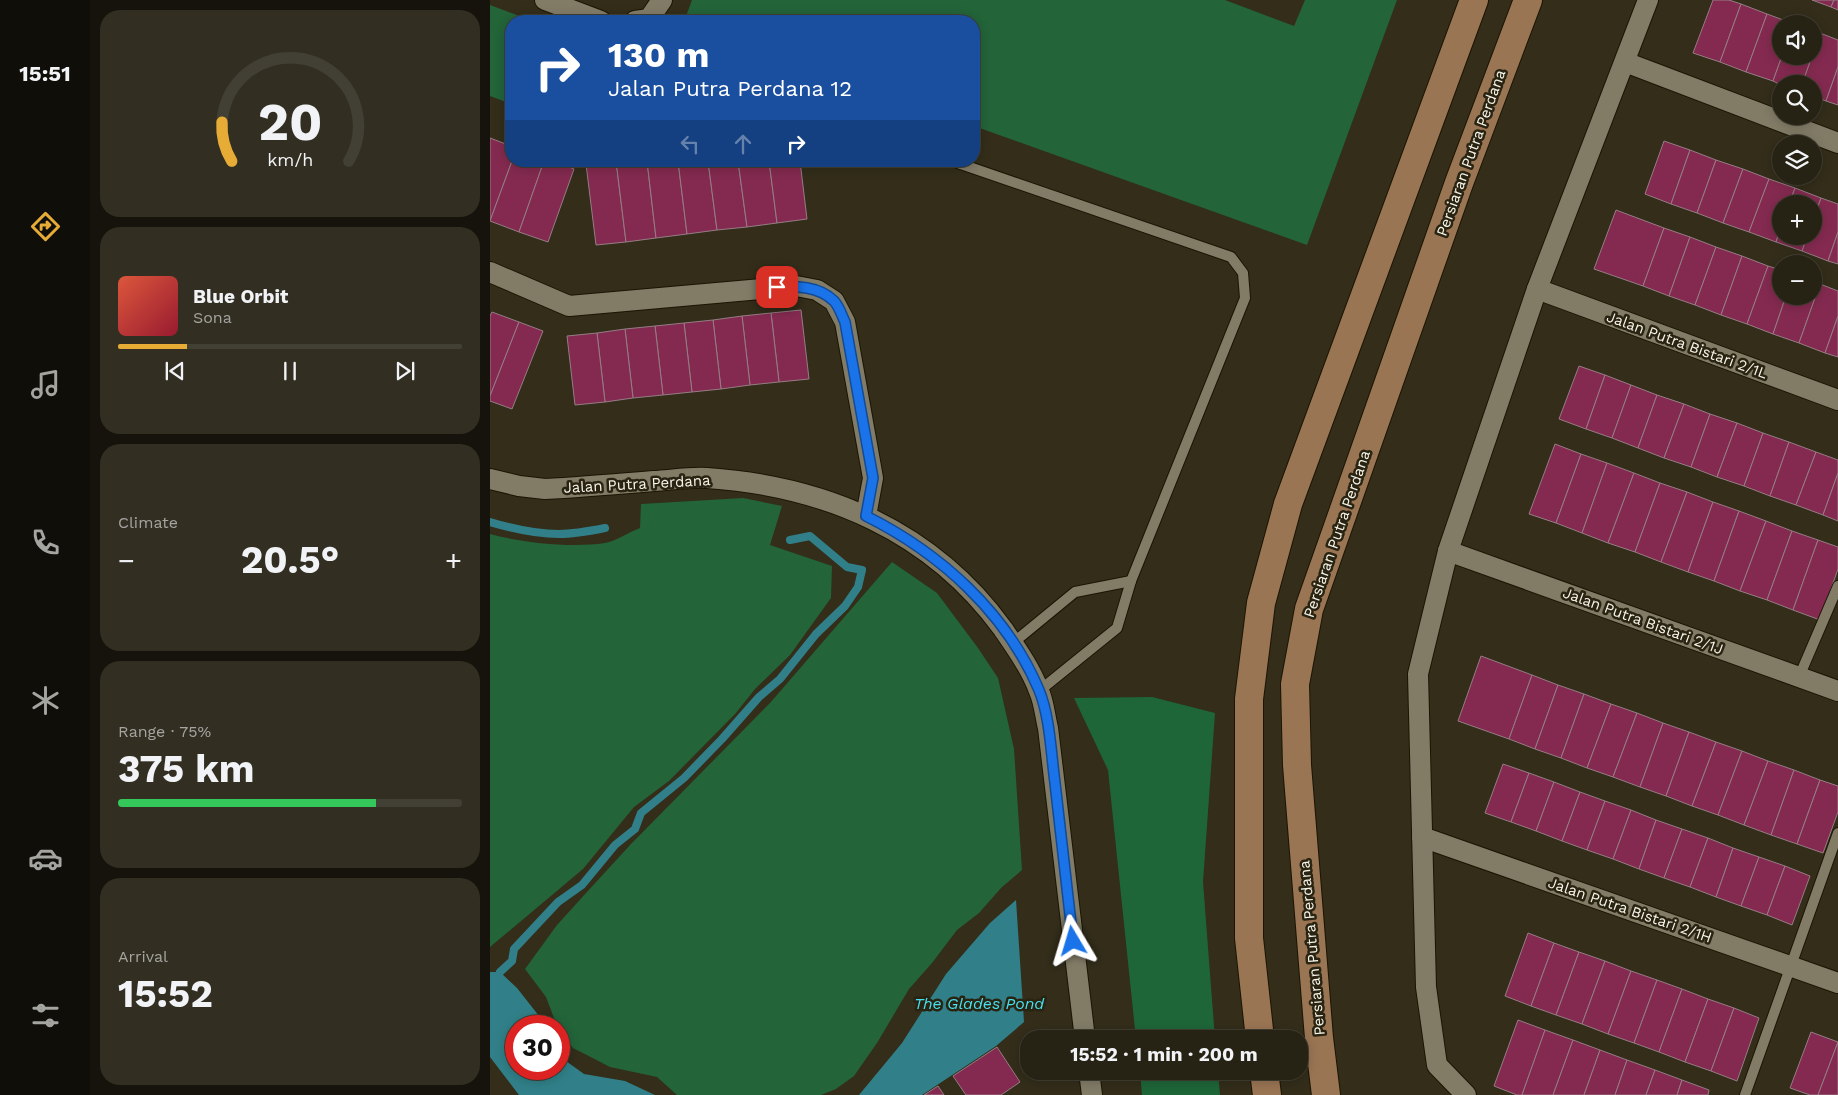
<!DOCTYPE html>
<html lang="en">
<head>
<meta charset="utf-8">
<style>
	body { margin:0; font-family:"Work Sans",sans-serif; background:#322f22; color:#f1f3f6; height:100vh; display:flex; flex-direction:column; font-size:19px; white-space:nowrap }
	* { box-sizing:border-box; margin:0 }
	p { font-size:16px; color:#a4a4a0 }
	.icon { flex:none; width:28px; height:28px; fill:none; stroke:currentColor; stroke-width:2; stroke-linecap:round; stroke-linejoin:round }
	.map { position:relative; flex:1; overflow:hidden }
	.panel { display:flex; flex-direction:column; gap:10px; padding:10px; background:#15130b; width:400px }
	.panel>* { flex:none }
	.hud { position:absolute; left:15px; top:15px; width:475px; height:152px; border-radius:20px; box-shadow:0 2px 12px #0003,0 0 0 1px #423f34; background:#1a4fa0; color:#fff; overflow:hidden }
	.buttons { position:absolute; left:1282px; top:15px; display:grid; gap:10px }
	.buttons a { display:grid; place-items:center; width:50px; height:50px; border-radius:50%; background:#262214; box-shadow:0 2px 12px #0003,0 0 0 1px #423f34; font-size:25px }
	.speed { position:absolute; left:15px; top:1015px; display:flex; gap:10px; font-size:25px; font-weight:700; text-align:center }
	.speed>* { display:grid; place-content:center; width:65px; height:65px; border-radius:50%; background:#262214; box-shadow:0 2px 12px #0003,0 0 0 1px #423f34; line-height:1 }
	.speed .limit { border:8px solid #d22; background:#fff; color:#111 }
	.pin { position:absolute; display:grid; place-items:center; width:42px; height:42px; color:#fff; margin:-21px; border-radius:10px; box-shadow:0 2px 8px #0006 }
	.me { position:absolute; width:55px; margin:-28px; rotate:353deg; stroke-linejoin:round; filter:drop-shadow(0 0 4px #0008) }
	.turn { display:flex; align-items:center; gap:18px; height:105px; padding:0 20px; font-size:22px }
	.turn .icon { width:65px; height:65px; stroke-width:2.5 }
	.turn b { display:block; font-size:35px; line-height:42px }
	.lanes { display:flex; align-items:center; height:48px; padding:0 20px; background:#0003; justify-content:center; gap:25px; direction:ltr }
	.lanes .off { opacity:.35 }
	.big { font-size:38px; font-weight:700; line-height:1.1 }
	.panel .widget { flex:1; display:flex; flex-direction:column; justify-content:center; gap:8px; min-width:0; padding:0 18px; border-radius:20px; background:#322f22 }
	.panel .dial { align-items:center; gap:0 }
	.dial svg { height:130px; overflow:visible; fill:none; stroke:#423f34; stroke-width:7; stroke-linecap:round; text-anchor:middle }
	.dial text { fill:#f1f3f6; stroke:none }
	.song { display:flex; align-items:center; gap:15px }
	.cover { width:60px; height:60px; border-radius:8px; background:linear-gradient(135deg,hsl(10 70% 55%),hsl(350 70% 35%)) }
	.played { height:5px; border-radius:2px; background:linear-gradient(90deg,#e6ac36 20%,#423f34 20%) }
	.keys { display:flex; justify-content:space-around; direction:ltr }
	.heat { display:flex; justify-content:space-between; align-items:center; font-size:28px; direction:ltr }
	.charge { height:8px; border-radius:4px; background:linear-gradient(90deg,#34c759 75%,#423f34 0) }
	.trip { position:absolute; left:530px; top:1030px; width:288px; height:50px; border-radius:20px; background:#262214; box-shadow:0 2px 12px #0003,0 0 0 1px #423f34; font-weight:700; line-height:50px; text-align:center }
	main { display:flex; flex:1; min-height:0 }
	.tab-bar { display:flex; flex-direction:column; width:90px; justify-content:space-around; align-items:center; background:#0f0e08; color:#a4a4a0 }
	.tab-bar .icon { width:35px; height:35px }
	.tab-bar .selected { color:#e6ac36 }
	.tab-bar b { font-size:22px; color:#f1f3f6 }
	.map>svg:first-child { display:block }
</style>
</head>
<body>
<main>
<nav class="tab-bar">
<b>15:51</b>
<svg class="icon selected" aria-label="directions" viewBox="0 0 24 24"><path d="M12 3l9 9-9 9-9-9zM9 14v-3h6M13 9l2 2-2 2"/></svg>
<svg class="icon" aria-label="music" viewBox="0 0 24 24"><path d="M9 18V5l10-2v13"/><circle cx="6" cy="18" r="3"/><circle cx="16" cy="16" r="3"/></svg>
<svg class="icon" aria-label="phone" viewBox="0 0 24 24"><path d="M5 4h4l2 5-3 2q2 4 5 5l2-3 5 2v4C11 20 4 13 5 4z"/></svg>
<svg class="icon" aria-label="climate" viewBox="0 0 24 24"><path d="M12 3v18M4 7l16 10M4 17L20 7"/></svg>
<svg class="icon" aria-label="car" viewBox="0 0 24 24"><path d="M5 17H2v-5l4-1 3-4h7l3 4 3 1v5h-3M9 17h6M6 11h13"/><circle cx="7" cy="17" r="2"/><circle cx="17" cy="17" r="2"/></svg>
<svg class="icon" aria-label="filters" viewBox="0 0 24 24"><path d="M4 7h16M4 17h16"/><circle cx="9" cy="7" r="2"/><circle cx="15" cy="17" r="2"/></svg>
</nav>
<section class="panel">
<div class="widget dial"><svg viewBox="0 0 100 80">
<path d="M14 69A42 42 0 1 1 86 69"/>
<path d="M14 69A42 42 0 0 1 8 45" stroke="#e6ac36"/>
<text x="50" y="56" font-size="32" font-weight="700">20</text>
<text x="50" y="72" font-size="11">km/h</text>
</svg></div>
<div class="widget">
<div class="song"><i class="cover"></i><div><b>Blue Orbit</b><p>Sona</p></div></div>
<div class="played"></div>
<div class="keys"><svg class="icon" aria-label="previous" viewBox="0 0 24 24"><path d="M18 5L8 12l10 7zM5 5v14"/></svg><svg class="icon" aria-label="pause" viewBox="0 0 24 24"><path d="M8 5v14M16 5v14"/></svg><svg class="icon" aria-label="next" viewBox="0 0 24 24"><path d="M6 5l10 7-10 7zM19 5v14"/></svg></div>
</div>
<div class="widget"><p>Climate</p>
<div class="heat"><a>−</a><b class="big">20.5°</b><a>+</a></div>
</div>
<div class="widget"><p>Range · 75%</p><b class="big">375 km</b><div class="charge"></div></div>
<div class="widget"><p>Arrival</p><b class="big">15:52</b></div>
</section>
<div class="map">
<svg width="1348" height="1095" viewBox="0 0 1348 1095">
	<rect width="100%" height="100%" fill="#332d1a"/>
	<!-- green -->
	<g fill="#236439">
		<polygon points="202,0 735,0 804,26 815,0 907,0 817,245 484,126 484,21 191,21 195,19"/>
		<polygon points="0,5 43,21 21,21 21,104 0,96"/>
		<path d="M 253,498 L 292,506 L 280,545 L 342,566 L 341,598 L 300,655 L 265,689 L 245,714 L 179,781 L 144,807 L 93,869 L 0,947 L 0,534 C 34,543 80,548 115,543 C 126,541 139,532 150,528 L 151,504 Z"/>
		<polygon points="402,562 447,593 488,648 508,678 524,749 532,870 511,888 489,913 467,930 442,963 419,989 387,1043 364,1076 346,1089 331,1095 187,1095 167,1077 120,1067 83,1048 69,1030 69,1026 67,1026 56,997 35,969 67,925 96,893 141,844 280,703"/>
	</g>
	<!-- forest -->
	<g fill="#1e6638">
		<polygon points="662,697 725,713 713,882 725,1039 646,1039 618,770 584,698"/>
		<polygon points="650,1071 728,1071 730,1095 652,1095"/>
	</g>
	<!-- water -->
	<g fill="#318089">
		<polygon points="526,900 534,1022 506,1046 432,1095 369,1095 412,1043 456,974 500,923"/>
		<polygon points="0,972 10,972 27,988 53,1021 55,1026 26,1026 26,1069 69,1069 69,1056 94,1074 135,1081 165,1095 29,1095 0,1057"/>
	</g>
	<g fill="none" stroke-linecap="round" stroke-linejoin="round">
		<!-- stream -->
		<g stroke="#318089" stroke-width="8">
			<path d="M 0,522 C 20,528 48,534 69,534 C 85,534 100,531 115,528"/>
			<polyline points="10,972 22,961 24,949 68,902 92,885 125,845 145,829 151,813 194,778 232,739 269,697 290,679 326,634 355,606 368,587 372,570 357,567 320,536 300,540"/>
		</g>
	</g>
	<!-- building -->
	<g fill="#842a50" stroke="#957d84">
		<polygon points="1223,0 1239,0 1251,4 1230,62 1203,53"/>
		<polygon points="1322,0 1344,0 1341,7"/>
		<polygon points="1344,0 1348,0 1348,10 1341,7"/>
		<polygon points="1251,4 1277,14 1256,72 1230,62"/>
		<polygon points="1277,14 1304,24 1291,24 1292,56 1283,81 1256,72"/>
		<polygon points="1324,31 1330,33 1324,51"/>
		<polygon points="1330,33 1348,40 1348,67 1336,101 1324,96 1324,84 1312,84 1322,56 1324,56 1324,51"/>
		<polygon points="1292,56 1322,56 1312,84 1291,85 1283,81"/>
		<polygon points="1348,67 1348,105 1336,101"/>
		<polygon points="0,138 21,146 22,161 0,221"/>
		<polygon points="1174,141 1200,150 1181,204 1155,194"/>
		<polygon points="1200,150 1226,160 1207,213 1181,204"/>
		<polygon points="1226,160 1253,169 1233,223 1207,213"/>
		<polygon points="22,161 54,161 29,232 0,221"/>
		<polygon points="54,161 64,161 84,169 58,242 29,232"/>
		<polygon points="119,161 126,161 136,242 106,245 96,164"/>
		<polygon points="126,161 157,161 166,238 136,242"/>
		<polygon points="157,161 188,161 197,234 166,238"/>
		<polygon points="188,161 218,161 227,230 197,234"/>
		<polygon points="218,161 248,161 257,227 227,230"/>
		<polygon points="248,161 279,161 287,223 257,227"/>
		<polygon points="279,161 310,161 317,219 287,223"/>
		<polygon points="1253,169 1279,179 1259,232 1233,223"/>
		<polygon points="1279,179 1305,188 1299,204 1291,204 1291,226 1286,242 1259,232"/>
		<polygon points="1305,188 1331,198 1324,218 1324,204 1299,204"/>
		<polygon points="1331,198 1348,204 1348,232 1338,261 1312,251 1317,236 1324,236 1324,218"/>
		<polygon points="1126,210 1174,228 1153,286 1104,269"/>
		<polygon points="1291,226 1291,236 1317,236 1312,251 1286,242"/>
		<polygon points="1174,228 1200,237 1179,296 1153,286"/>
		<polygon points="1348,232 1348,264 1338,261"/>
		<polygon points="1200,237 1226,247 1205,305 1179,296"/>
		<polygon points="1226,247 1252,256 1231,315 1205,305"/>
		<polygon points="1252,256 1278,266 1257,324 1231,315"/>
		<polygon points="1278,266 1291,270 1291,296 1296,296 1283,334 1257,324"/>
		<polygon points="1324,282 1330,284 1309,343 1283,334 1296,296 1324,296"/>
		<polygon points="1330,284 1348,291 1348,316 1335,353 1309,343"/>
		<polygon points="311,310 319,379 289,382 281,313"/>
		<polygon points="2,312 29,322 0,396 0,316"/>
		<polygon points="281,313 289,382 260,385 252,316"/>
		<polygon points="252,316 260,385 231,389 223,320"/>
		<polygon points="1348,316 1348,357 1335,353"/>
		<polygon points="223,320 231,389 202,392 194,323"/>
		<polygon points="29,322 53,331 22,409 0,401 0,396"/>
		<polygon points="194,323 202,392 173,395 165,326"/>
		<polygon points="165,326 173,395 143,398 135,329"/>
		<polygon points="135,329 143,398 115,402 107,333"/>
		<polygon points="107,333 115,402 85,405 77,336"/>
		<polygon points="1089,366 1115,375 1096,429 1069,419"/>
		<polygon points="1115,375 1141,385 1122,438 1096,429"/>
		<polygon points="1141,385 1167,395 1148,448 1122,438"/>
		<polygon points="1167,395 1194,404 1174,458 1148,448"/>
		<polygon points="1194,404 1220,414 1201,467 1174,458"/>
		<polygon points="1220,414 1247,423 1227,477 1201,467"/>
		<polygon points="1247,423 1273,433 1254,486 1227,477"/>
		<polygon points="1273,433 1299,442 1280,496 1254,486"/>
		<polygon points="1299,442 1326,452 1306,505 1280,496"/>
		<polygon points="1065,444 1091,454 1066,523 1039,514"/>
		<polygon points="1326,452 1348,460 1348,473 1333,515 1306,505"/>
		<polygon points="1091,454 1117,463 1092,533 1066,523"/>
		<polygon points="1117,463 1144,473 1118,543 1092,533"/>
		<polygon points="1144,473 1170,483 1145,552 1118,543"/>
		<polygon points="1348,473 1348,521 1333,515"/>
		<polygon points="1170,483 1197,492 1171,562 1145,552"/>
		<polygon points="1197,492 1223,502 1198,572 1171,562"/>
		<polygon points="1223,502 1249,511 1224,581 1198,572"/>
		<polygon points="1249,511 1276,521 1250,591 1224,581"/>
		<polygon points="1276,521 1302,531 1277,600 1250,591"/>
		<polygon points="1302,531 1328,540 1303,610 1277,600"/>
		<polygon points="1328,540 1348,547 1348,569 1330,620 1303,610"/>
		<polygon points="991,656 1042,675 1019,739 968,721"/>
		<polygon points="1042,675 1068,685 1045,749 1019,739"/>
		<polygon points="1068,685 1094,694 1071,758 1045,749"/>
		<polygon points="1094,694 1121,704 1097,768 1071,758"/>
		<polygon points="1121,704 1147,713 1123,777 1097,768"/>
		<polygon points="1147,713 1173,723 1150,787 1123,777"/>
		<polygon points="1173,723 1199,732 1176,796 1150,787"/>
		<polygon points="1199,732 1226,742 1202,806 1176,796"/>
		<polygon points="1226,742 1252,751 1228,815 1202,806"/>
		<polygon points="1252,751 1278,761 1254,825 1228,815"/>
		<polygon points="1278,761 1304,770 1281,835 1254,825"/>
		<polygon points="1013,764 1039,773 1021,822 995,813"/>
		<polygon points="1304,770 1330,780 1307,844 1281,835"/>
		<polygon points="1039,773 1064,782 1046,831 1021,822"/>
		<polygon points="1330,780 1348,786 1348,812 1333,853 1307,844"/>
		<polygon points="1064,782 1090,792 1072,841 1046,831"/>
		<polygon points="1090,792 1115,801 1097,850 1072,841"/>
		<polygon points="1115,801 1141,810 1123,859 1097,850"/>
		<polygon points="1141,810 1166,820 1149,869 1123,859"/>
		<polygon points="1166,820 1192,829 1174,878 1149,869"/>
		<polygon points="1192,829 1218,838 1200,887 1174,878"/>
		<polygon points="1218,838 1243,848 1226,897 1200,887"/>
		<polygon points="1243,848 1269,857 1251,906 1226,897"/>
		<polygon points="1269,857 1295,866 1277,915 1251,906"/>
		<polygon points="1295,866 1320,876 1302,925 1277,915"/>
		<polygon points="1038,933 1064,943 1041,1006 1015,996"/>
		<polygon points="1064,943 1089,952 1066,1015 1041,1006"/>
		<polygon points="1089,952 1115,961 1092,1024 1066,1015"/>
		<polygon points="1115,961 1141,971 1118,1034 1092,1024"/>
		<polygon points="1141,971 1167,980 1144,1043 1118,1034"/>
		<polygon points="1167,980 1192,989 1169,1052 1144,1043"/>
		<polygon points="1192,989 1218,999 1195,1062 1169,1052"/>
		<polygon points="1218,999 1244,1008 1221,1071 1195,1062"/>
		<polygon points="1244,1008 1269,1018 1247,1081 1221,1071"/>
		<polygon points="1028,1020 1055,1030 1032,1095 1027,1095 1004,1086"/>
		<polygon points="1055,1030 1083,1040 1063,1095 1032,1095"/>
		<polygon points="1321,1032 1348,1042 1328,1095 1320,1095 1300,1088"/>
		<polygon points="1083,1040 1110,1050 1094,1095 1063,1095"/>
		<polygon points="1348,1042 1348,1095 1328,1095"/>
		<polygon points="507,1047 530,1082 511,1095 476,1095 463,1076"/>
		<polygon points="1110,1050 1137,1060 1125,1095 1094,1095"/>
		<polygon points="1137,1060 1165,1070 1156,1095 1125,1095"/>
		<polygon points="1165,1070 1192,1080 1187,1095 1156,1095"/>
		<polygon points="1192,1080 1219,1090 1218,1095 1187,1095"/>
		<polygon points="448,1086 454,1095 434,1095"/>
	</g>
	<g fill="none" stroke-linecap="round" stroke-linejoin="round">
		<!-- lane casing -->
		<g stroke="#1b1504" stroke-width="12">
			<g id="lane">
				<polyline points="462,161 741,257 753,273 755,298 641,581 627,628 549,691"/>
				<polyline points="523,643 585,592 641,581"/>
				<polyline points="1309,677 1348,586"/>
				<polyline points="1255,1095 1348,833"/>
			</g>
		</g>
		<!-- street casing -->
		<g stroke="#1b1504" stroke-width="22">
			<g id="street">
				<polyline points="55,0 111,21"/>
				<polyline points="145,21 159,19 172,0"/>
				<polyline points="1135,62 1348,143"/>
				<polyline points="0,272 79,306 306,286 327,290 344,301 355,322 383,478 376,516"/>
				<polyline points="1047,289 1348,400"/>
				<path d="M 0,479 L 29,486 L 55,489 C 91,487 127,484 164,481 C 181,480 200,477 217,478 C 336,486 442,531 513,629 C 526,648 541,669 549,691 C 554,702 555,716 558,728 L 595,1039"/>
				<polyline points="958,551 1348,691"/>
				<polyline points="932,837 1348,983"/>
				<polyline points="599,1071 602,1095"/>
				<polyline points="976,1095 947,1065 936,987 928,674 958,551 1047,289 1158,0"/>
			</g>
		</g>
		<!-- secondary casing -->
		<g stroke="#1b1504" stroke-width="30">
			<g id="secondary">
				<polyline points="770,1039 759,938 759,699 771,603 798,504 984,0"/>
				<polyline points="774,1071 777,1095"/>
				<polyline points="836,1095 829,1038 807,765 805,684 819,609 969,183 1038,0"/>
			</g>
		</g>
		<!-- lane -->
		<use href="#lane" stroke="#827c67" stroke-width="10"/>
		<!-- street -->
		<use href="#street" stroke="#827c67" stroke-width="20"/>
		<!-- secondary -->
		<use href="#secondary" stroke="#9a7554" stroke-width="28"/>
	</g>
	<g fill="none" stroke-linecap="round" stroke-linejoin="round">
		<!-- route casing -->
		<g stroke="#114b97" stroke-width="12">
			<path id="route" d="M 287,287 C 306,286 329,286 344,301 C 349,306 352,316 355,322 L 383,478 L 376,516 C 450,553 516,612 549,690 C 560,717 561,753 565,783 C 571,836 577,888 583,941"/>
		</g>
		<!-- route -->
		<use href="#route" stroke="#1a73e8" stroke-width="9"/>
	</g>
	<g text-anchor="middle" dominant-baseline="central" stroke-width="5" stroke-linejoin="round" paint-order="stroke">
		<!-- street labels -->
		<g font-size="15" fill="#f7f4e8" stroke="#292311">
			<text transform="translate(981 153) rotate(-70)">Persiaran Putra Perdana</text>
			<text transform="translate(1197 345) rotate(20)">Jalan Putra Bistari 2/1L</text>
			<text transform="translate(147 484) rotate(-3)">Jalan Putra Perdana</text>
			<text transform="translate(847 534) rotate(-71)">Persiaran Putra Perdana</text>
			<text transform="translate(1153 621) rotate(20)">Jalan Putra Bistari 2/1J</text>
			<text transform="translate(1140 910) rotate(19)">Jalan Putra Bistari 2/1H</text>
			<text transform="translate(822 948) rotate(-95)">Persiaran Putra Perdana</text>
		</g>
		<!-- water labels -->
		<g font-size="16" font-style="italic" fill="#46e1f1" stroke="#292311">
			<text x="489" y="1003">The Glades Pond</text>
		</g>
	</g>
</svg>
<div class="buttons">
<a><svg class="icon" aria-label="sound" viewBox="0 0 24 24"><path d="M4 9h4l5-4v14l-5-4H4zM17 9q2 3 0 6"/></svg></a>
<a><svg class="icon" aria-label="search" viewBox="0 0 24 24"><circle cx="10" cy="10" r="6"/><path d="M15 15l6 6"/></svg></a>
<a><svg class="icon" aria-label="layers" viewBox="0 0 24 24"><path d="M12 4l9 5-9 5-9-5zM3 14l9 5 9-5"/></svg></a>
<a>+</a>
<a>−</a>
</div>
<div class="speed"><div class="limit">30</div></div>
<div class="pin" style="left:287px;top:287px;background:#d93025"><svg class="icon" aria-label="arrive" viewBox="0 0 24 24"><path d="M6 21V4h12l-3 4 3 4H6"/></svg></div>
<svg class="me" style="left:583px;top:941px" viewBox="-20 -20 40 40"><path d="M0-17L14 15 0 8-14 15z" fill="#1a73e8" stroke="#fff" stroke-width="4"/></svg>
<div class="trip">15:52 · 1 min · 200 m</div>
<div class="hud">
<div class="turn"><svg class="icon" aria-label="right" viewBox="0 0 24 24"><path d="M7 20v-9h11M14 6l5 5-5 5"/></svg><div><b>130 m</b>Jalan Putra Perdana 12</div></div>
<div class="lanes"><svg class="icon off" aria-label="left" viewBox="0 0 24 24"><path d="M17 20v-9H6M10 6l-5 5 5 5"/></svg><svg class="icon off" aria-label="ahead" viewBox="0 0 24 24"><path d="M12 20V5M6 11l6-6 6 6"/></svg><svg class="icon" aria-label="right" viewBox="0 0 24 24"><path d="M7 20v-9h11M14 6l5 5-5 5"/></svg></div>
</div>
</div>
</main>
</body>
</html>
